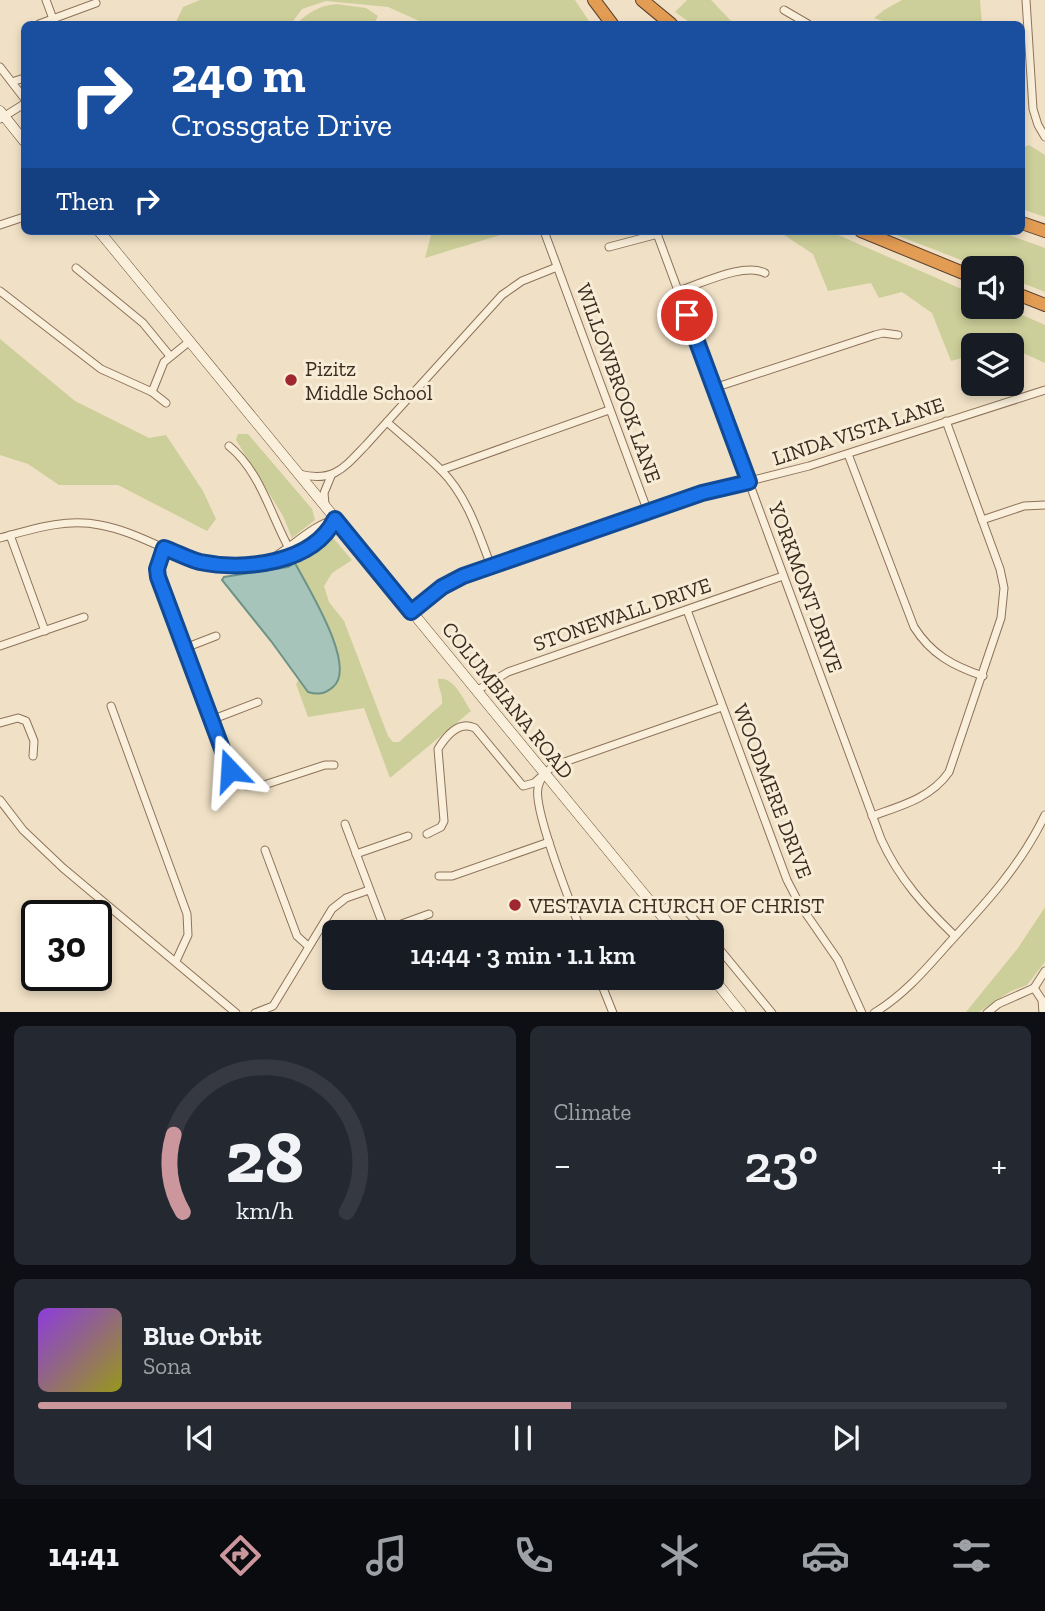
<!DOCTYPE html>
<html lang="en">
<head>
<meta charset="utf-8">
<style>
	body { margin:0; font-family:"Zilla Slab",serif; background:#242831; color:#f1f3f6; height:100vh; display:flex; flex-direction:column; font-size:26px; white-space:nowrap }
	* { box-sizing:border-box; margin:0 }
	p { font-size:23px; color:#9ea1a6 }
	.icon { flex:none; width:38px; height:38px; fill:none; stroke:currentColor; stroke-width:2; stroke-linecap:round; stroke-linejoin:round }
	.map { position:relative; height:1012px; overflow:hidden }
	.panel { display:flex; flex-direction:column; gap:14px; padding:14px; background:#0d0f14; flex:1 }
	.panel>* { flex:none }
	.banner { position:absolute; left:21px; top:21px; width:1004px; height:214px; border-radius:10px; box-shadow:0 4px 10px #0003; background:#1a4fa0; color:#fff; overflow:hidden }
	.fabs { position:absolute; left:961px; top:256px; display:grid; gap:14px }
	.fabs a { display:grid; place-items:center; width:63px; height:63px; border-radius:10px; background:#171b24; box-shadow:0 4px 10px #0003; font-size:35px }
	.speed { position:absolute; left:21px; top:900px; display:flex; gap:14px; font-size:35px; font-weight:700; text-align:center }
	.speed>* { display:grid; place-content:center; width:91px; height:91px; border-radius:50%; background:#171b24; box-shadow:0 4px 10px #0003; line-height:1 }
	.speed .limit { border:4px solid #111; border-radius:10px; background:#fff; color:#111 }
	.pin { position:absolute; display:grid; place-items:center; width:60px; height:60px; color:#fff; margin:-30px; border:4px solid #fff; border-radius:50%; box-shadow:0 2px 7px #0007 }
	.me { position:absolute; width:77px; margin:-38px; rotate:340deg; stroke-linejoin:round; filter:drop-shadow(0 0 5px #0008) }
	.turn { display:flex; align-items:center; gap:24px; height:147px; padding:0 35px; font-size:32px }
	.turn .icon { width:91px; height:91px; stroke-width:2.5 }
	.turn b { display:block; font-size:49px; line-height:60px }
	.then { display:flex; align-items:center; height:66px; padding:0 35px; background:#0003; gap:14px; font-size:26px }
	.big { font-size:52px; font-weight:600; line-height:1.1 }
	.panel .card { flex:1; display:flex; flex-direction:column; justify-content:center; gap:10px; min-width:0; padding:0 24px; border-radius:10px; background:#242831 }
	.panel .dial { align-items:center; gap:0 }
	.dial svg { height:182px; overflow:visible; fill:none; stroke:#363941; stroke-width:7; stroke-linecap:round; text-anchor:middle }
	.dial text { fill:#f1f3f6; stroke:none }
	.song { display:flex; align-items:center; gap:21px }
	.cover { width:84px; height:84px; border-radius:10px; background:linear-gradient(135deg,hsl(270 70% 55%),hsl(60 70% 35%)) }
	.played { height:7px; border-radius:4px; background:linear-gradient(90deg,#cc979c 55%,#363941 55%) }
	.keys { display:flex; justify-content:space-around; direction:ltr }
	.heat { display:flex; justify-content:space-between; align-items:center; font-size:38px; direction:ltr }
	.panel .tiles { flex:1; display:grid; gap:14px; grid-template-columns:1fr 1fr }
	.card:last-child { grid-column:span 2 }
	.trip { position:absolute; left:322px; top:920px; width:402px; height:70px; border-radius:10px; background:#171b24; box-shadow:0 4px 10px #0003; font-weight:600; line-height:70px; text-align:center }
	.dock { display:flex; height:112px; justify-content:space-around; align-items:center; background:#090b0e; color:#9ea1a6 }
	.dock .icon { width:49px; height:49px }
	.dock .active { color:#cc979c }
	.dock b { font-size:32px; color:#f1f3f6 }
	.map>svg:first-child { display:block }
</style>
</head>
<body>
<div class="map">
<svg width="1045" height="1013" viewBox="0 0 1045 1013">
	<rect width="100%" height="100%" fill="#f0e1c6"/>
	<!-- green -->
	<g fill="#cccf99">
		<polygon points="200,0 575,0 591,24 426,24 388,7 326,1 302,9 291,24 175,24 183,7"/>
		<polygon points="687,0 711,0 734,24 692,24 675,12"/>
		<polygon points="902,0 980,0 982,24 892,24 874,18 884,10"/>
		<path d="M 336,4 L 366,8 L 378,16 L 374,24 L 296,24 C 309,12 319,6 336,4 Z"/>
		<polygon points="1029,145 1045,155 1045,217 1022,209 1022,148"/>
		<polygon points="432,231 513,231 425,258"/>
		<polygon points="778,231 829,231 973,294 973,306 1002,306 1045,325 1045,363 1012,348 1012,345 973,345 973,355 951,361 932,313 902,292 879,298 871,283 828,291 813,254"/>
		<polygon points="886,231 998,231 1045,248 1045,292 1012,279 1012,268 982,268"/>
		<polygon points="0,339 75,401 149,438 166,435 203,491 216,519 207,531 118,485 59,485 28,464 0,455"/>
		<polygon points="238,434 248,434 312,509 315,520 292,538 283,516 236,440"/>
		<path d="M 328,538 L 334,539 L 352,560 L 332,573 L 324,586 L 329,602 L 344,621 L 388,736 L 393,742 L 399,742 L 442,704 C 443,693 437,685 438,679 C 454,676 463,699 471,711 L 390,778 L 364,708 L 308,717 L 296,684 L 299,679 L 308,692 L 295,563 Z"/>
		<polygon points="1045,907 1045,962 1027,985 1011,991 979,1012 966,1012 1018,948"/>
	</g>
	<!-- water -->
	<path fill="#a7c4ba" stroke="#6d9387" stroke-width="2" d="M 295,563 C 307,586 358,667 333,687 C 325,694 318,695 308,692 L 271,641 L 222,580 L 224,577 L 288,567 Z"/>
	<g fill="none" stroke-linecap="round" stroke-linejoin="round">
		<!-- street casing -->
		<g stroke="#8d725a" stroke-width="9">
			<g id="street">
				<polyline points="46,0 53,19"/>
				<polyline points="1026,0 1033,109 1038,125 1045,137"/>
				<polyline points="784,10 808,24"/>
				<polyline points="39,24 96,3"/>
				<polyline points="0,67 24,98"/>
				<polyline points="12,82 24,78"/>
				<polyline points="0,119 24,104"/>
				<polyline points="0,225 24,217"/>
				<polyline points="544,231 648,512"/>
				<path d="M 656,231 L 881,839 C 899,879 925,907 955,936"/>
				<polyline points="609,247 658,234"/>
				<polyline points="76,268 143,323 170,356"/>
				<polyline points="0,291 101,369 152,392 166,403"/>
				<path d="M 678,291 C 701,284 744,262 765,273"/>
				<polyline points="714,388 875,335 883,333 898,335"/>
				<polyline points="152,392 164,362 190,341"/>
				<path d="M 387,422 C 405,438 424,453 441,470 C 467,496 478,532 491,566"/>
				<path d="M 229,446 C 261,472 271,517 291,552"/>
				<path d="M 848,454 L 914,627 C 931,654 953,666 983,676"/>
				<polyline points="441,470 609,410"/>
				<path d="M 299,474 C 333,483 344,468 366,445 L 502,295 L 522,281 L 557,267"/>
				<polyline points="325,504 324,493 331,476"/>
				<path d="M 335,519 C 322,545 292,558 265,562 C 290,550 309,527 335,519 Z"/>
				<polyline points="982,520 1024,506 1045,505"/>
				<polyline points="10,535 45,631"/>
				<path d="M 0,538 C 33,529 66,518 100,525 C 134,531 163,550 196,561 C 218,568 242,566 265,562"/>
				<polyline points="164,548 157,569 158,577 232,775 246,786 261,786 325,765 334,765"/>
				<polyline points="687,610 787,880 800,905 838,960 862,1013"/>
				<polyline points="411,612 442,587 463,576 702,493 809,466 1045,390"/>
				<polyline points="0,646 84,617"/>
				<polyline points="185,648 216,636"/>
				<polyline points="476,691 508,672 783,576"/>
				<polyline points="111,706 187,914 188,935 176,961"/>
				<polyline points="211,720 258,702"/>
				<polyline points="0,723 18,718 26,721 34,741 33,756"/>
				<path d="M 542,778 C 541,779 538,786 538,788 C 533,810 572,907 582,933"/>
				<polyline points="0,800 23,830 63,868 236,1013"/>
				<path d="M 872,816 C 901,806 931,798 949,772 L 1001,618 L 1004,588 L 1000,569 L 946,421"/>
				<polyline points="345,824 385,930 429,914"/>
				<path d="M 427,834 L 441,827 L 444,821 L 438,749 C 446,736 459,720 475,728 L 523,786 L 534,783 L 553,766 L 722,707"/>
				<polyline points="265,850 297,936 308,946"/>
				<polyline points="356,854 408,836"/>
				<polyline points="439,876 452,876 549,842"/>
				<polyline points="660,912 674,903 680,903 706,933"/>
				<polyline points="712,940 772,1013"/>
				<polyline points="599,978 613,1013"/>
				<polyline points="1034,988 1042,1000 1043,1013"/>
				<polyline points="1034,988 1045,971"/>
				<polyline points="255,1013 273,1006 332,909 346,898 369,890"/>
				<path d="M 874,1013 C 904,995 926,969 949,943 C 986,903 1021,865 1045,815"/>
				<polyline points="987,1013 998,1004 1034,988"/>
			</g>
		</g>
		<!-- secondary casing -->
		<g stroke="#6f533d" stroke-width="11">
			<g id="secondary">
				<polyline points="0,111 24,141"/>
				<polyline points="99,231 676,933"/>
				<polyline points="712,977 741,1013"/>
			</g>
		</g>
		<!-- highway casing -->
		<g stroke="#5b412e" stroke-width="14">
			<g id="highway">
				<polyline points="594,0 612,24"/>
				<polyline points="642,0 671,24"/>
				<polyline points="1022,223 1045,231"/>
				<polyline points="861,231 973,277"/>
				<polyline points="1012,292 1045,305"/>
			</g>
		</g>
		<!-- street -->
		<use href="#street" stroke="#faefda" stroke-width="7"/>
		<!-- secondary -->
		<use href="#secondary" stroke="#faefda" stroke-width="10"/>
		<!-- highway -->
		<use href="#highway" stroke="#e29c53" stroke-width="12"/>
	</g>
	<g fill="none" stroke-linecap="round" stroke-linejoin="round">
		<!-- route casing -->
		<g stroke="#114b97" stroke-width="18">
			<path id="route" d="M 230,770 L 158,577 L 157,569 L 164,548 C 176,552 188,559 200,562 C 244,571 313,564 335,519 L 411,612 L 442,587 L 463,576 L 702,493 L 749,482 L 687,315"/>
		</g>
		<!-- route -->
		<use href="#route" stroke="#1a73e8" stroke-width="12"/>
	</g>
	<!-- markers -->
	<g fill="#9f272f" stroke="#f7ecd6" stroke-width="2.5">
		<circle cx="291" cy="380" r="7"/>
		<circle cx="515" cy="905" r="7"/>
	</g>
	<g text-anchor="middle" dominant-baseline="central" stroke-width="6" stroke-linejoin="round" paint-order="stroke">
		<!-- poi labels -->
		<g font-size="21" fill="#3c2b1f" stroke="#f7ecd6" text-anchor="start">
			<text x="305" y="368">Pizitz<tspan x="305" dy="24">Middle School</tspan></text>
			<text x="529" y="905">VESTAVIA CHURCH OF CHRIST</text>
		</g>
		<!-- street labels -->
		<g font-size="21" fill="#3c2b1f" stroke="#f7ecd6">
			<text transform="translate(619 383) rotate(70)">WILLOWBROOK LANE</text>
			<text transform="translate(858 431) rotate(-18)">LINDA VISTA LANE</text>
			<text transform="translate(806 587) rotate(70)">YORKMONT DRIVE</text>
			<text transform="translate(622 614) rotate(-19)">STONEWALL DRIVE</text>
			<text transform="translate(508 700) rotate(51)">COLUMBIANA ROAD</text>
			<text transform="translate(773 791) rotate(69)">WOODMERE DRIVE</text>
		</g>
	</g>
</svg>
<div class="fabs">
<a><svg class="icon" aria-label="sound" viewBox="0 0 24 24"><path d="M4 9h4l5-4v14l-5-4H4zM17 9q2 3 0 6"/></svg></a>
<a><svg class="icon" aria-label="layers" viewBox="0 0 24 24"><path d="M12 4l9 5-9 5-9-5zM3 14l9 5 9-5"/></svg></a>
</div>
<div class="speed"><div class="limit">30</div></div>
<div class="pin" style="left:687px;top:315px;background:#d93025"><svg class="icon" aria-label="arrive" viewBox="0 0 24 24"><path d="M6 21V4h12l-3 4 3 4H6"/></svg></div>
<svg class="me" style="left:230px;top:770px" viewBox="-20 -20 40 40"><path d="M0-17L14 15 0 8-14 15z" fill="#1a73e8" stroke="#fff" stroke-width="4"/></svg>
<div class="trip">14:44 · 3 min · 1.1 km</div>
<div class="banner">
<div class="turn"><svg class="icon" aria-label="right" viewBox="0 0 24 24"><path d="M7 20v-9h11M14 6l5 5-5 5"/></svg><div><b>240 m</b>Crossgate Drive</div></div>
<div class="then">Then<svg class="icon" aria-label="right" viewBox="0 0 24 24"><path d="M7 20v-9h11M14 6l5 5-5 5"/></svg></div>
</div>
</div>
<section class="panel">
<div class="tiles">
<div class="card dial"><svg viewBox="0 0 100 80">
<path d="M14 69A42 42 0 1 1 86 69"/>
<path d="M14 69A42 42 0 0 1 10 35" stroke="#cc979c"/>
<text x="50" y="56" font-size="32" font-weight="700">28</text>
<text x="50" y="72" font-size="11">km/h</text>
</svg></div>
<div class="card"><p>Climate</p>
<div class="heat"><a>−</a><b class="big">23°</b><a>+</a></div>
</div>
<div class="card">
<div class="song"><i class="cover"></i><div><b>Blue Orbit</b><p>Sona</p></div></div>
<div class="played"></div>
<div class="keys"><svg class="icon" aria-label="previous" viewBox="0 0 24 24"><path d="M18 5L8 12l10 7zM5 5v14"/></svg><svg class="icon" aria-label="pause" viewBox="0 0 24 24"><path d="M8 5v14M16 5v14"/></svg><svg class="icon" aria-label="next" viewBox="0 0 24 24"><path d="M6 5l10 7-10 7zM19 5v14"/></svg></div>
</div>
</div>
</section>
<nav class="dock">
<b>14:41</b>
<svg class="icon active" aria-label="directions" viewBox="0 0 24 24"><path d="M12 3l9 9-9 9-9-9zM9 14v-3h6M13 9l2 2-2 2"/></svg>
<svg class="icon" aria-label="music" viewBox="0 0 24 24"><path d="M9 18V5l10-2v13"/><circle cx="6" cy="18" r="3"/><circle cx="16" cy="16" r="3"/></svg>
<svg class="icon" aria-label="phone" viewBox="0 0 24 24"><path d="M5 4h4l2 5-3 2q2 4 5 5l2-3 5 2v4C11 20 4 13 5 4z"/></svg>
<svg class="icon" aria-label="climate" viewBox="0 0 24 24"><path d="M12 3v18M4 7l16 10M4 17L20 7"/></svg>
<svg class="icon" aria-label="car" viewBox="0 0 24 24"><path d="M5 17H2v-5l4-1 3-4h7l3 4 3 1v5h-3M9 17h6M6 11h13"/><circle cx="7" cy="17" r="2"/><circle cx="17" cy="17" r="2"/></svg>
<svg class="icon" aria-label="filters" viewBox="0 0 24 24"><path d="M4 7h16M4 17h16"/><circle cx="9" cy="7" r="2"/><circle cx="15" cy="17" r="2"/></svg>
</nav>
</body>
</html>
